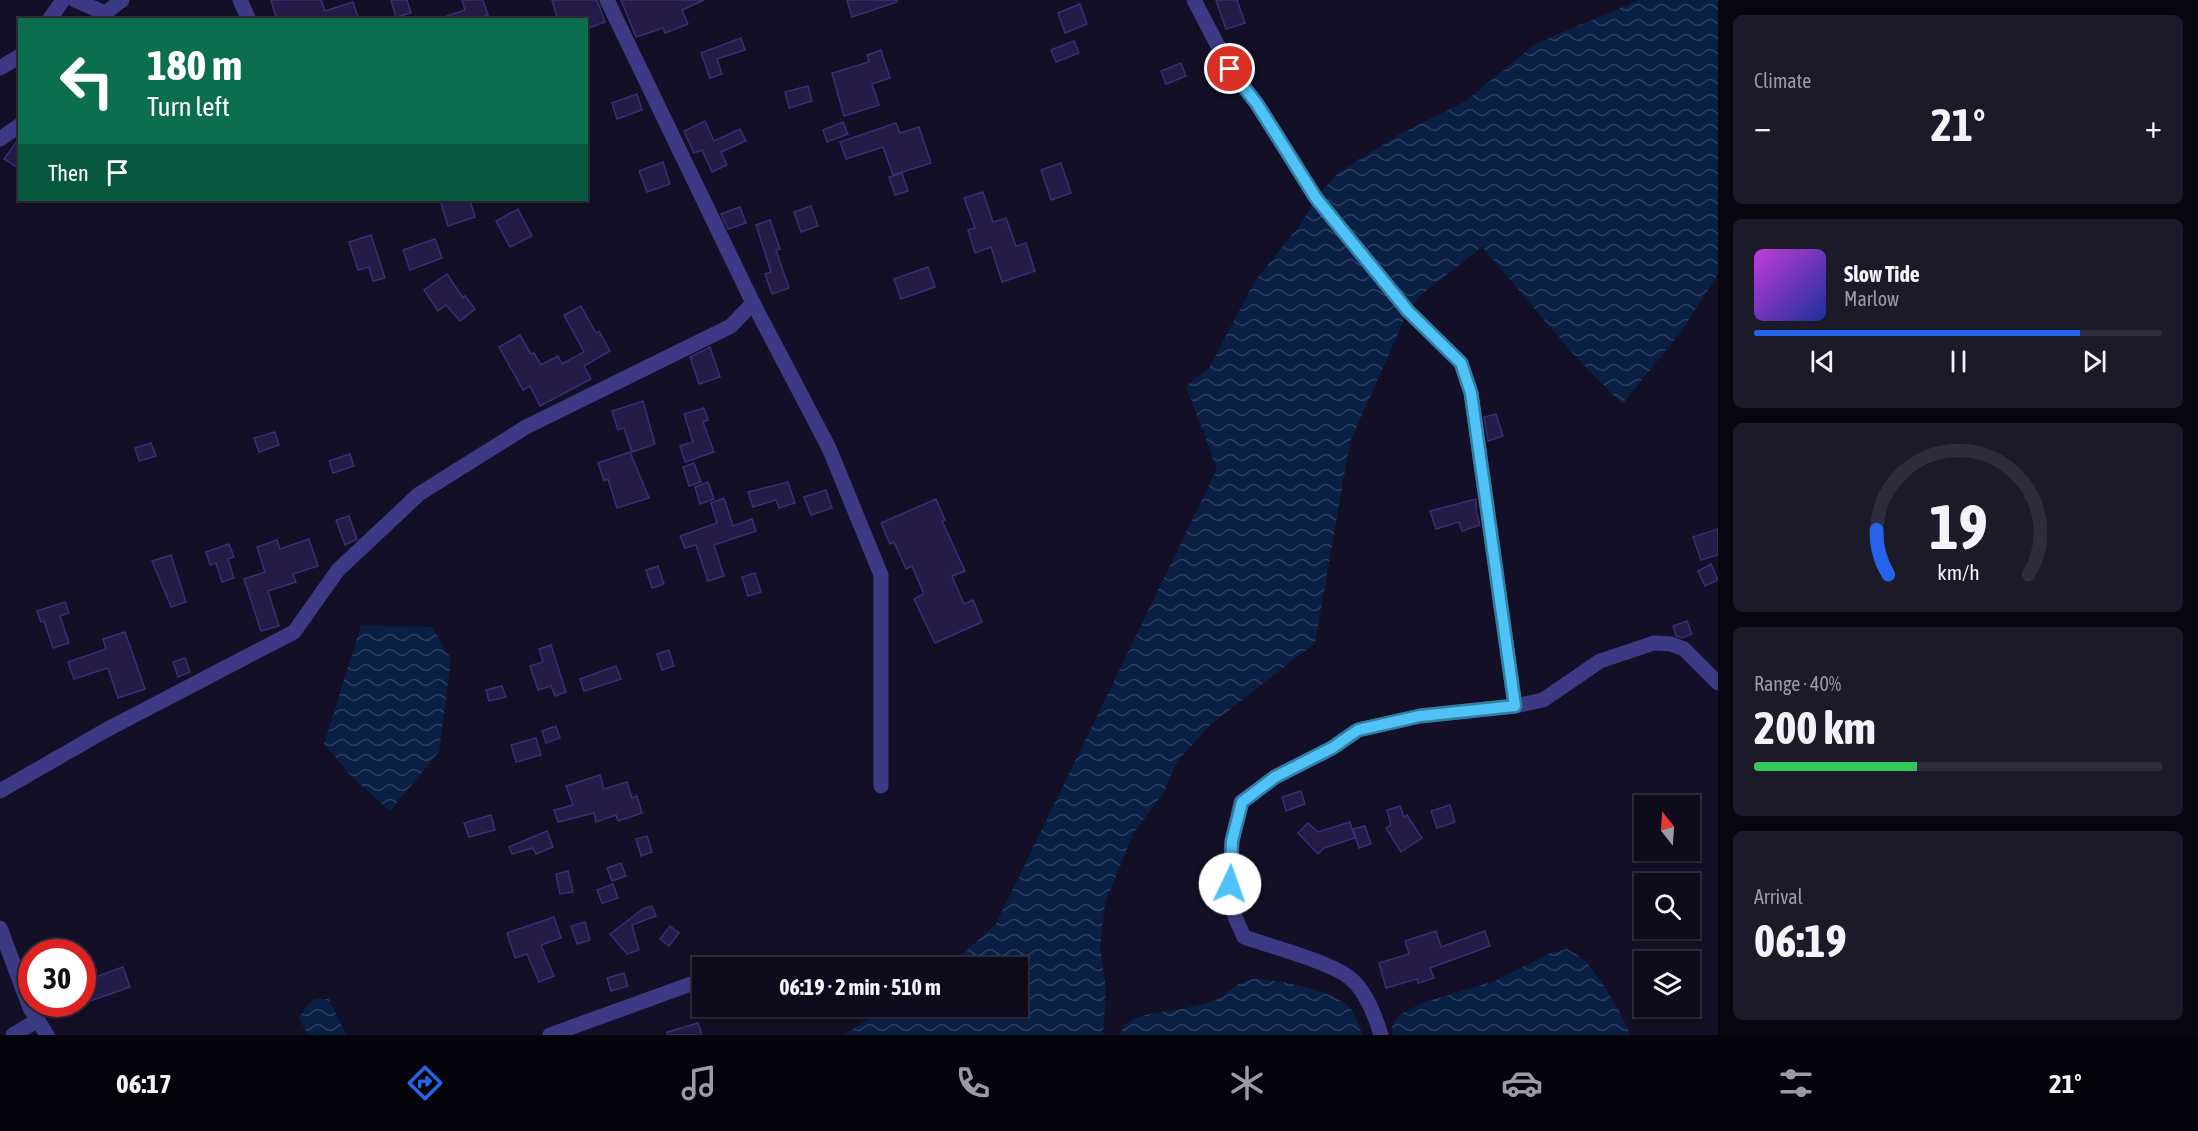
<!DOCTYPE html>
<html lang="en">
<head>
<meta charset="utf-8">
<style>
	body { margin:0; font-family:"Asap Condensed",sans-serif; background:#1c1929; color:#f1f3f6; height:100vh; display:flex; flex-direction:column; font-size:22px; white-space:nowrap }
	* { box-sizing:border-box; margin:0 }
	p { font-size:20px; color:#9b9ba3 }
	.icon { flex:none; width:33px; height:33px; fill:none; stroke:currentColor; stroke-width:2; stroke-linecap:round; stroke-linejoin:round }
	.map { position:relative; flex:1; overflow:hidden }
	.panel { display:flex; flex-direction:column; gap:15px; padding:15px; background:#08060f; width:480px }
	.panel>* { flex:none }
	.hud { position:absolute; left:18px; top:18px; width:570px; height:183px; border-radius:0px; box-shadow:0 2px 4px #0004,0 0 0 2px #2e2b3b; background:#0b6e4f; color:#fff; overflow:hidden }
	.needle { width:39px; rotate:343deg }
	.buttons { position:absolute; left:1634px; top:795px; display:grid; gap:12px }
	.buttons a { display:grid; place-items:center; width:66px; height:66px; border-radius:0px; background:#0e0b1c; box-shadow:0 2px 4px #0004,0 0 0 2px #2e2b3b; font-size:30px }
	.speed { position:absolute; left:18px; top:939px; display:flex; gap:12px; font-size:30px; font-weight:700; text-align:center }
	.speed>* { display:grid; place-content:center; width:78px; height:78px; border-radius:50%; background:#0e0b1c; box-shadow:0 2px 4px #0004,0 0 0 2px #2e2b3b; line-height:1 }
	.speed .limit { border:9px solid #d22; background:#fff; color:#111 }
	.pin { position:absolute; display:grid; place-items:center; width:51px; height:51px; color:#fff; margin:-26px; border:3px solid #fff; border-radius:50%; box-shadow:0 2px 6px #0007 }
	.me { position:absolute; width:66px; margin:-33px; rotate:3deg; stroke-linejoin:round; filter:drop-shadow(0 0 4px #0008) }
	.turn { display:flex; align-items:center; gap:21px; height:126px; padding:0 30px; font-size:27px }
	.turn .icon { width:78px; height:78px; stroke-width:2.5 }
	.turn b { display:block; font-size:42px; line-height:51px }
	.then { display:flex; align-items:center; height:57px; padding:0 30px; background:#0003; gap:12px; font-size:22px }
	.big { font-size:45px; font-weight:700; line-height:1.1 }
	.panel .widget { flex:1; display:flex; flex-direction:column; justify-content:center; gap:9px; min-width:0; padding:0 21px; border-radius:9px; background:#1c1929 }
	.panel .dial { align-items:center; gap:0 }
	.dial svg { height:156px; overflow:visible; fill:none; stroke:#2e2b3b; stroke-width:7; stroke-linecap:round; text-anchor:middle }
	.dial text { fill:#f1f3f6; stroke:none }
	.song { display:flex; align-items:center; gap:18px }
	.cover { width:72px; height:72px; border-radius:9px; background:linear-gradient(135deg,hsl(290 70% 55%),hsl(230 70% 35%)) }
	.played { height:6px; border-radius:3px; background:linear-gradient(90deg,#2563eb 80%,#2e2b3b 80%) }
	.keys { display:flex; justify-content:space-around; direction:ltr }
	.heat { display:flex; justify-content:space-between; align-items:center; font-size:33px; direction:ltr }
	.charge { height:9px; border-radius:4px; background:linear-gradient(90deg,#34c759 40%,#2e2b3b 0) }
	.trip { position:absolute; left:692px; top:957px; width:336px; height:60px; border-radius:0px; background:#0e0b1c; box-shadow:0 2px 4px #0004,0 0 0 2px #2e2b3b; font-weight:700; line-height:60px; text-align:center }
	.tab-bar { display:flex; height:96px; justify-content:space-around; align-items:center; background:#06040b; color:#9b9ba3 }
	.tab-bar .icon { width:42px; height:42px }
	.tab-bar .current { color:#2563eb }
	.tab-bar b { font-size:27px; color:#f1f3f6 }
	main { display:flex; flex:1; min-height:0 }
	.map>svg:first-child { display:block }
</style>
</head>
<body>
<main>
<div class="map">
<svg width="1718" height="1035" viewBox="0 0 1718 1035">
	<defs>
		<pattern id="water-waves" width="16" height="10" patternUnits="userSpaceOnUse" patternTransform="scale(1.5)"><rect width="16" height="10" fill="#0a1f44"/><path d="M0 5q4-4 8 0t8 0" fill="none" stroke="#2d3f60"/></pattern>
	</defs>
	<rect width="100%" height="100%" fill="#130f26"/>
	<!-- water -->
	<g fill="url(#water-waves)">
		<polygon points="1639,0 1718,0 1718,274 1681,332 1622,404 1575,356 1482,247 1421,295 1408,311 1350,442 1315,643 1211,724 1176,763 1164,792 1133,834 1105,903 1100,947 1106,987 1103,1035 843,1035 888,1007 1017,1006 1017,968 948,967 996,924 1217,469 1186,386 1209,368 1255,281 1302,222 1316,198 1338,173 1398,135 1466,101 1535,44"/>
		<polygon points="361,626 432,627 451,659 439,752 390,811 354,779 324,744"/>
		<path d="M 1567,949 C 1572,952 1578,955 1583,959 C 1597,971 1625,1018 1630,1035 L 1393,1035 L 1392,1026 L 1400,1014 L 1425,1002 L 1495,981 L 1548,954 Z"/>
		<path d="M 1254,979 C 1280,980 1328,989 1348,1006 C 1355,1012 1359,1026 1362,1035 L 1120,1035 C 1128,1010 1165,1014 1186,1008 C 1198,1005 1212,1003 1222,996 C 1234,988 1238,981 1254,979 Z"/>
		<polygon points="316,999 329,999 346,1035 308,1035 299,1018 307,1005"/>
	</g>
	<!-- building -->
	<g fill="#241b47" stroke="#3b2d73" stroke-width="1.5">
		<polygon points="271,0 321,0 325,11 353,2 359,20 277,20"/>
		<polygon points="391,0 407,0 411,13 396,17"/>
		<polygon points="462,0 483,0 488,15 474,20 444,20 444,17 465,10"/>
		<polygon points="552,0 597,0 605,22 586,29 586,20 558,20"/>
		<polygon points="621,0 704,0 682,10 688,24 665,33 663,28 636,37"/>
		<polygon points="847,0 897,0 897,2 852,17"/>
		<polygon points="1216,0 1237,0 1245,23 1226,29"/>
		<polygon points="1080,4 1087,24 1065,33 1058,13"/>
		<polygon points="741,38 745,50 717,59 722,74 710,78 701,53"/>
		<polygon points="1074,41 1079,53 1056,62 1051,50"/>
		<polygon points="881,50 890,78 872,84 879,105 844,116 832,73 869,62 867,55"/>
		<polygon points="1181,63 1186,76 1166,84 1161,71"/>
		<polygon points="808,86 812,101 789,108 785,92"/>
		<polygon points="637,94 642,110 617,119 612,103"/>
		<polygon points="705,121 714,141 740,129 746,141 721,152 727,165 712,172 702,150 694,153 684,131"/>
		<polygon points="843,122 848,134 827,142 823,130"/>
		<polygon points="896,123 900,133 919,127 931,163 893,175 883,147 846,159 840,142"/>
		<polygon points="20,137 20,169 4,159"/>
		<polygon points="663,162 670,184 647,192 639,171"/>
		<polygon points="1061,163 1071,193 1051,200 1041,170"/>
		<polygon points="902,173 908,191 895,195 889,177"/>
		<polygon points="983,192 993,222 1006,218 1016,246 1026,243 1035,271 1002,282 991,247 975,253 968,230 975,228 964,198"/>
		<polygon points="440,200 470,200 475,217 448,226"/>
		<polygon points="811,206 818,226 801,232 794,212"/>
		<polygon points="740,207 746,223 728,229 721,214"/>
		<polygon points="518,209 532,236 510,247 496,221"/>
		<polygon points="770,220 780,249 776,250 789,288 772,294 765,274 771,272 756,225"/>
		<polygon points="371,235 385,278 373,281 369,267 358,270 349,242"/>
		<polygon points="435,239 442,258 410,270 403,250"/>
		<polygon points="928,267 935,287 901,299 894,279"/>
		<polygon points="447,274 463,298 465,296 475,309 460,321 446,305 438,311 424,290"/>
		<polygon points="581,306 596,333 599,331 610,351 584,366 591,379 540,406 530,386 523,390 499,347 520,335 531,354 534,353 541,365 558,356 562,364 584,352 564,315"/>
		<polygon points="710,347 720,377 699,384 690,357"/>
		<polygon points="643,401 655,444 632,452 624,428 618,430 612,411"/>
		<polygon points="704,408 708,420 703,422 714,452 685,462 680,446 693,442 684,414"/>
		<polygon points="1496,414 1503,436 1488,441 1484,417"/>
		<polygon points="275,432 279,445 259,452 254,438"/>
		<polygon points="151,443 156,456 139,461 135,448"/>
		<polygon points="630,452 649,498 617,508 608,479 604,481 598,463"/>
		<polygon points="350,454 354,466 333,473 329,461"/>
		<polygon points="694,463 701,482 689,486 683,467"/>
		<polygon points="708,482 714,499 700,504 695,487"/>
		<polygon points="788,482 795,503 779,508 776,500 753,507 748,492"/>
		<polygon points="826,490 832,508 811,515 804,497"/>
		<polygon points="724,498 733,526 752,519 756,531 714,545 724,576 708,581 696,545 685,548 680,536 717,523 711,503"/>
		<polygon points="936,499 945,520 942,521 965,571 952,576 964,604 973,600 982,622 935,643 914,599 924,594 912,566 906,569 894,542 890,544 881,523"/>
		<polygon points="1476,499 1476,511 1480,525 1462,531 1459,522 1436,529 1430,511"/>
		<polygon points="349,516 357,539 345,545 336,520"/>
		<polygon points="1718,529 1718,555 1701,560 1693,537"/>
		<polygon points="309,539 318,566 293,574 296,582 268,591 279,626 261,631 244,579 265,572 257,547 277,540 280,549"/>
		<polygon points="229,544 234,557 228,559 234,578 222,582 216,563 210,565 206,552"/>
		<polygon points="171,555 186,602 171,607 152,561"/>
		<polygon points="1711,564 1718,580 1705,586 1698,571"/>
		<polygon points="658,566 664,584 652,588 646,570"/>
		<polygon points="755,573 761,592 748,596 742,577"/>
		<polygon points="65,602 69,613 60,616 69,643 53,648 44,621 41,622 37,611"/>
		<polygon points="1687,621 1692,634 1682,638 1676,636 1673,626"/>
		<polygon points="125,632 145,689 118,698 108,668 74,679 68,662 106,649 103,639"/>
		<polygon points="551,645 566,692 555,696 551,686 538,690 530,666 543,662 539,649"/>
		<polygon points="669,650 674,666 662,670 657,654"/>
		<polygon points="185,658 190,672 178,677 173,662"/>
		<polygon points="616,666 621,679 584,691 580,679"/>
		<polygon points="502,686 506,697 489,701 486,690"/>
		<polygon points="556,726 560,738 546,743 542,731"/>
		<polygon points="536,738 541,755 516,762 511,745"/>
		<polygon points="600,775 604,789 627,782 632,798 637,796 642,813 618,821 616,815 596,822 594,813 558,822 554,810 573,805 566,786"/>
		<polygon points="1301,791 1305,804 1286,811 1282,797"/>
		<polygon points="1450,805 1455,822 1437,828 1431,811"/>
		<polygon points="1400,806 1404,817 1407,815 1422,838 1401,852 1386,828 1391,825 1387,810"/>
		<polygon points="491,815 495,830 469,837 464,823"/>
		<polygon points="1350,822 1355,838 1324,848 1318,854 1298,833 1308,823 1318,832"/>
		<polygon points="1365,826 1371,844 1359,848 1353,829"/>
		<polygon points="547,831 553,847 536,854 533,848 512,854 509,847"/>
		<polygon points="647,836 652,852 641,856 636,839"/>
		<polygon points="621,863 626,876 612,881 607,868"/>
		<polygon points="568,871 573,892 560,894 556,874"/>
		<polygon points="613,884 618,898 602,903 597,890"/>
		<polygon points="652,906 656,916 632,925 639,950 627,954 610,934 643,909"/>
		<polygon points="554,917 561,938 541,945 554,976 539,982 527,954 515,958 507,933"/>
		<polygon points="585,922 590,940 577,944 571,926"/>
		<polygon points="670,926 679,933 669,946 660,939"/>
		<polygon points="1436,931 1441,947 1485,931 1490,946 1430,968 1434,978 1418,983 1417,979 1386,988 1379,963 1409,954 1405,941"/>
		<polygon points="123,967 130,987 82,1004 82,982"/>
		<polygon points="624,973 628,986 611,991 607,978"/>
		<polygon points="698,1023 702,1035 667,1035 667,1032"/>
	</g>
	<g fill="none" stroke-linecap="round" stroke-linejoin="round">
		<!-- minor -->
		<g stroke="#3d3a85" stroke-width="15">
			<polyline points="75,0 105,13"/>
			<polyline points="240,0 249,20"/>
			<path d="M 1194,0 L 1230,69 L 1257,104 L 1316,198 L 1408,311 L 1461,363 L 1471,393 L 1515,706 L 1420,716 L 1358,730 L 1332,748 L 1275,777 L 1241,802 L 1232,841 L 1230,884 L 1235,917 L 1244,937 C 1269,946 1331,962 1350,978 C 1366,991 1375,1015 1381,1035"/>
			<polyline points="99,18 122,0"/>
			<polyline points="49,20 63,0"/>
			<polyline points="0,68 20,56"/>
			<polyline points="0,139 20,125"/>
			<polyline points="753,303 829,448 881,575 881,786"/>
			<polyline points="1515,706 1543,700 1600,661 1654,643 1671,644 1684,649 1718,683"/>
			<polyline points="0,791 106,730 294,632 338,570 419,494 526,427 731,326 753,303 607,0"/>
			<polyline points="0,928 30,1008 47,1035"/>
			<polyline points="727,968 731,965"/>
			<polyline points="13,1035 38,1020"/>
			<polyline points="550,1035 702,980"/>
		</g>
	</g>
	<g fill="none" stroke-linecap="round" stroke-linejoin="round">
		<!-- route casing -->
		<g stroke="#337fa1" stroke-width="15">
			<polyline id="route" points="1230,884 1232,841 1242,802 1275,777 1332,748 1358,730 1420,716 1515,706 1471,393 1461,363 1408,311 1316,198 1257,104 1230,69"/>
		</g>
		<!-- route -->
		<use href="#route" stroke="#4fc3f7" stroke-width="10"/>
	</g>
</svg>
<div class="buttons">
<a><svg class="needle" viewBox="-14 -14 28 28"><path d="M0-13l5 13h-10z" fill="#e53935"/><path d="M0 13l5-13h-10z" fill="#9b9ba3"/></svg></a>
<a><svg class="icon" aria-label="search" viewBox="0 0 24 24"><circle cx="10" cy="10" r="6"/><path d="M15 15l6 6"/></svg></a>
<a><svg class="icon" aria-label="layers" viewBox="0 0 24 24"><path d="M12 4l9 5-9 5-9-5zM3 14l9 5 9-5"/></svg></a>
</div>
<div class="speed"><div class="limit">30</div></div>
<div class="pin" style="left:1230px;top:69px;background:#d93025"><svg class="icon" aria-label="arrive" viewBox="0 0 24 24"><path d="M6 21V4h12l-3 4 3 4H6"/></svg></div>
<svg class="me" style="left:1230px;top:884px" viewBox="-20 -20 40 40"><circle r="19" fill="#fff"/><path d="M0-13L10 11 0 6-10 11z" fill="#4fc3f7"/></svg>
<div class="trip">06:19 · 2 min · 510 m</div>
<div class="hud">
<div class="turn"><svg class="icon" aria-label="left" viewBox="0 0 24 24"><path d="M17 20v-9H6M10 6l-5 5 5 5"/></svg><div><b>180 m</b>Turn left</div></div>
<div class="then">Then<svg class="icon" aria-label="arrive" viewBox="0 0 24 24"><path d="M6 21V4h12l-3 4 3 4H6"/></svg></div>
</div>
</div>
<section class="panel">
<div class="widget"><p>Climate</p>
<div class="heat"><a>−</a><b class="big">21°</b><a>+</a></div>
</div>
<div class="widget">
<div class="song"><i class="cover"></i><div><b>Slow Tide</b><p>Marlow</p></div></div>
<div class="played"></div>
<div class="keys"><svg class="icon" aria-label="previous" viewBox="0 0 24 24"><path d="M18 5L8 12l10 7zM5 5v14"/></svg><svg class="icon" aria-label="pause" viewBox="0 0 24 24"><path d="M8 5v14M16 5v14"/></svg><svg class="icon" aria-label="next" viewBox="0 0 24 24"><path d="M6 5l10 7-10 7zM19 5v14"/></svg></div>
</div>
<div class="widget dial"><svg viewBox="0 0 100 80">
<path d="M14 69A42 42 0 1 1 86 69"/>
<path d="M14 69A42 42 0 0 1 8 46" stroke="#2563eb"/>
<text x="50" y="56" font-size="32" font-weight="700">19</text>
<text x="50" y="72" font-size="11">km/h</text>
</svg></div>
<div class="widget"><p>Range · 40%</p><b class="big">200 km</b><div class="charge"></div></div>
<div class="widget"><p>Arrival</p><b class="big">06:19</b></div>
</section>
</main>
<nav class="tab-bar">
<b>06:17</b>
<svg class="icon current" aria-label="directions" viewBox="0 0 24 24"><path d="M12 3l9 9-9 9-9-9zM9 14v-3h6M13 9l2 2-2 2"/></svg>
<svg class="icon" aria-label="music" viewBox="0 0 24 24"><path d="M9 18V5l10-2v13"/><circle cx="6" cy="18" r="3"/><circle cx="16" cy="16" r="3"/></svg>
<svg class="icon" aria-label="phone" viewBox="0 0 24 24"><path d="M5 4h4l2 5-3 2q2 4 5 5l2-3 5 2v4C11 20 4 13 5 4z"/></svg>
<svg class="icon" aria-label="climate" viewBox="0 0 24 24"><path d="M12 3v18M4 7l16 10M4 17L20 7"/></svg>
<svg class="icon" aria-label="car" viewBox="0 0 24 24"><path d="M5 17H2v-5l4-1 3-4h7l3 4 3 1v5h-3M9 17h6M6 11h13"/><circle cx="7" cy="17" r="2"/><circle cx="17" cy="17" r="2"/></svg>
<svg class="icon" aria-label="filters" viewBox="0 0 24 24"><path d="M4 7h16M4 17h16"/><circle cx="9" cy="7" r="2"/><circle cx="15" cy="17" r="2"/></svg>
<b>21°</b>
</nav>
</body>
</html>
